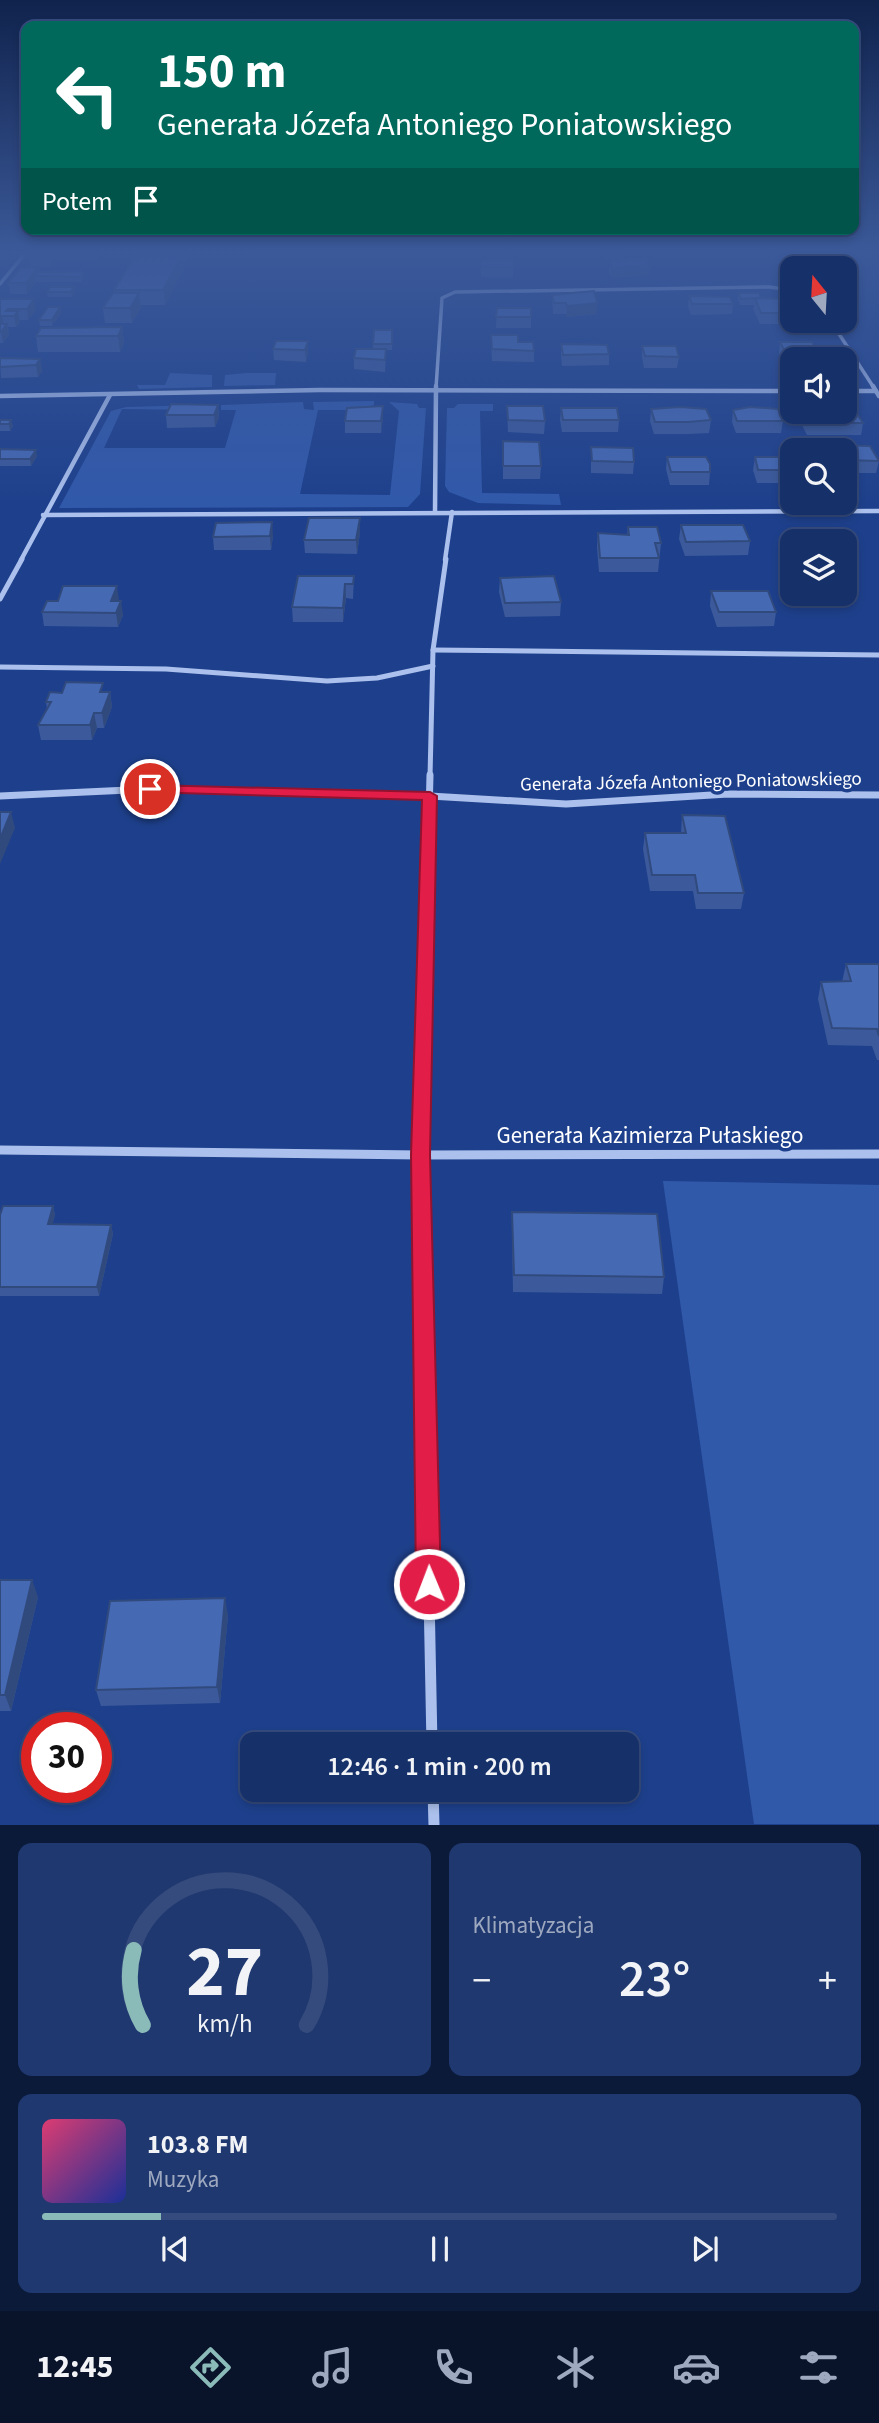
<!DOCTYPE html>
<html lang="pl">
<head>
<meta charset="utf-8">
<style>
	body { margin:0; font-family:"Source Sans 3",sans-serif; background:#1f386f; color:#f1f3f6; height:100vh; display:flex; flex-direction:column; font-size:26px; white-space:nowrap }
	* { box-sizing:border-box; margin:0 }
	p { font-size:23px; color:#9ea9c0 }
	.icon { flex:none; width:38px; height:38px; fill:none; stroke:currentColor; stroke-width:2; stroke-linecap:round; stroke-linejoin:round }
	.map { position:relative; height:1825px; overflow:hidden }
	.panel { display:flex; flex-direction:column; gap:18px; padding:18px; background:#0c1a3a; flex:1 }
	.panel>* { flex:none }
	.guide { position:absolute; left:21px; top:21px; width:838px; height:214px; border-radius:14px; box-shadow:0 4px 10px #0003,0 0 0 2px #354b7d; background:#00695c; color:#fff; overflow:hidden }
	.needle { width:46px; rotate:342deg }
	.buttons { position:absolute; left:780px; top:256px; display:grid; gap:14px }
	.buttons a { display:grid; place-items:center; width:77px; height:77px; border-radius:14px; background:#163069; box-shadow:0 4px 10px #0003,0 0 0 2px #354b7d; font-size:35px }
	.speed { position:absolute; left:21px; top:1712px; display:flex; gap:14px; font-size:35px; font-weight:700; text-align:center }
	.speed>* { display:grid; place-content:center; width:91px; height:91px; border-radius:50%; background:#163069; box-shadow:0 4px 10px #0003,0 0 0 2px #354b7d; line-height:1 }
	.speed .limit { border:10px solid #d22; background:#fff; color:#111 }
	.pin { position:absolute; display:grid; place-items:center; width:60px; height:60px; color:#fff; margin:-30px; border:4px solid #fff; border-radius:50%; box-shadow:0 2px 7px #0007 }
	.me { position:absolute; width:77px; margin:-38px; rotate:359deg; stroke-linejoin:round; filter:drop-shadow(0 0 5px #0008) }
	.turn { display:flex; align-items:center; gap:24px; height:147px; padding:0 21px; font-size:32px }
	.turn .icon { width:91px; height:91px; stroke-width:2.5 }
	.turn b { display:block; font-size:49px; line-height:60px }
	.then { display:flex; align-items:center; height:66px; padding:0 21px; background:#0003; gap:14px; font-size:26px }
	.big { font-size:52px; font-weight:600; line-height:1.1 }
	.panel .card { flex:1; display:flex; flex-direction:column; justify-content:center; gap:10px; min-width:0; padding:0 24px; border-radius:14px; background:#1f386f }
	.panel .dial { align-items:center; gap:0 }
	.dial svg { height:182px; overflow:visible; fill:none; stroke:#354b7d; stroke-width:7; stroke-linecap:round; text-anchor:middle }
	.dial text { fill:#f1f3f6; stroke:none }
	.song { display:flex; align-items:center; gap:21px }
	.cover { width:84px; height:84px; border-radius:10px; background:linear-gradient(135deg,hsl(340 70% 55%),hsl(230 70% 35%)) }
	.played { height:7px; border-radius:4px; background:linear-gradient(90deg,#8bbbb9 15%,#354b7d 15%) }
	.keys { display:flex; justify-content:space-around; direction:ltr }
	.heat { display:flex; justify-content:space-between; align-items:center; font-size:38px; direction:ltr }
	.panel .tiles { flex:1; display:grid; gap:18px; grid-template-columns:1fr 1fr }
	.card:last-child { grid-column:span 2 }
	.trip { position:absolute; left:240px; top:1732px; width:399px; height:70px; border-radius:14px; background:#163069; box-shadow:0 4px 10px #0003,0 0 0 2px #354b7d; font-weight:600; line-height:70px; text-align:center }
	.tab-bar { display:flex; height:112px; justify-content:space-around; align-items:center; background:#09132a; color:#9ea9c0 }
	.tab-bar .icon { width:49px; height:49px }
	.tab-bar .current { color:#8bbbb9 }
	.tab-bar b { font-size:32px; color:#f1f3f6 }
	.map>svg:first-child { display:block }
</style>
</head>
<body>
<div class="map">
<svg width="879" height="1825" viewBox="0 0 879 1825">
	<rect width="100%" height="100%" fill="#1e408c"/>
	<!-- green -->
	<g fill="#3159aa">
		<polygon points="170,373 212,375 212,387 139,389 137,385 165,385"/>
		<polygon points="247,373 276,373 275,385 224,386 225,375"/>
		<polygon points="374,401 374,405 362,410 318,410 300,494 390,495 399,411 389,402 417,404 419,408 426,408 420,494 408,507 59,508 111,411 126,407 199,405 198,410 122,409 104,448 225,448 236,410 221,410 221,405 303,402 304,409 314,410 313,402"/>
		<polygon points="458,404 493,404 493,411 480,411 482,493 559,494 561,505 478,503 449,492 445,486 447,408 454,408"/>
		<polygon points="663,1181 879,1185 879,1824 754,1824"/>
	</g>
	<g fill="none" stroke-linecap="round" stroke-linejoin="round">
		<!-- minor-far5 -->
		<g stroke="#abc0ec" stroke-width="3.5">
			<polyline points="0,284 28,250"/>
			<polyline points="830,320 874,388"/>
			<polyline points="436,388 442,298 455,292 769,287 793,290"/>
		</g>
		<!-- minor-far4 -->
		<g stroke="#abc0ec" stroke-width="4.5">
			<polyline points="873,386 879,396"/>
			<polyline points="845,391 876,391"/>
			<polyline points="0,396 320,390 793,391"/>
			<polyline points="435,512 436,386"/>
			<polyline points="43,515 879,511"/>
			<polyline points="21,560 110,395"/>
			<polyline points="445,560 452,512"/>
		</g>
		<!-- minor-far3 -->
		<g stroke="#abc0ec" stroke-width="5">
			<polyline points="0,599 22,559"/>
			<polyline points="433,650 879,655"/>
			<polyline points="0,667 166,669 327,681 377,678 433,666"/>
			<polyline points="430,777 433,650 446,559"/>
		</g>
		<!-- minor-far2 -->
		<g stroke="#abc0ec" stroke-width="7">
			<polyline points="0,796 150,789 430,796 566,804 728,794 879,795"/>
			<polyline points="423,1050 430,775"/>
		</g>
		<!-- minor-far1 -->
		<g stroke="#abc0ec" stroke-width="9">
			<polyline points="423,1048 420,1155 425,1393"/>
			<polyline points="0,1150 420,1155 879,1154"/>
		</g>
		<!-- minor -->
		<g stroke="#abc0ec" stroke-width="11">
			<polyline points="425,1392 432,1745"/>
			<polyline points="433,1790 434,1825"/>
		</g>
	</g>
	<!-- wall -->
	<g fill="#3c5a9b">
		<polygon points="36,250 100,250 101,253 97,259 55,259 49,267 31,267 29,257"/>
		<polygon points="146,250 191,250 186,261 183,261 184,268 165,305 141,305 141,308 132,323 105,323 103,308 115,293 114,290 146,254"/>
		<polygon points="604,250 623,250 624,258 605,258"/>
		<polygon points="831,250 860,250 862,252 861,257 836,257"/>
		<polygon points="796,256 818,260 839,265 838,268 793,268 793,275 791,275 787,270 789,260 795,260"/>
		<polygon points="481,260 513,267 513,277 481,277"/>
		<polygon points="610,261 649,275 611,278 609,271"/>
		<polygon points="38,267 39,272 84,277 81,282 36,282 27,294 10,294 8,283"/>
		<polygon points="74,287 75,292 72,297 48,297 47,292"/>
		<polygon points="738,293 761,298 793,309 794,324 760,324 753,309 754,305 740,305 738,299"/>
		<polygon points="552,295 597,303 597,314 566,317 566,314 553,314"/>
		<polygon points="689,296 733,304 732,314 691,315 688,307"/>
		<polygon points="0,299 36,310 28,320 19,320 20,322 16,327 8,327 9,335 3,343 0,343"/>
		<polygon points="60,307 61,313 52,326 40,326 39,320"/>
		<polygon points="497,308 531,317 531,328 496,328"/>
		<polygon points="122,327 124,343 120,352 38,352 36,336"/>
		<polygon points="392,330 392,350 386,350 385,372 354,369 354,358 373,349 373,344"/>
		<polygon points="491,335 518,342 534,351 534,362 492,361"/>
		<polygon points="308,341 308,352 306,362 274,360 273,349"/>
		<polygon points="780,342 820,357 820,359 793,359 793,368 786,368 779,353"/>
		<polygon points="561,344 609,354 609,365 562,366 561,355"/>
		<polygon points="642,346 679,357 677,368 644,368 642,357"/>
		<polygon points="0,358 40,359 42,371 38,377 1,378"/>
		<polygon points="218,405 219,417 215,427 167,428 166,415"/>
		<polygon points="383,406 383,418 381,433 345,433 345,421"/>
		<polygon points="507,406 545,421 544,434 508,432"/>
		<polygon points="561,408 619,420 618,432 562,432 560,420"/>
		<polygon points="651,409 711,420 709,433 687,434 654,434 650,421"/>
		<polygon points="733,410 783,421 781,433 736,433 732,422"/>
		<polygon points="802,411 845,411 863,423 861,435 807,435 800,421"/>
		<polygon points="0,420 13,426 10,431 0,431"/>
		<polygon points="503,441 541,466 540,479 503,479"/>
		<polygon points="824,445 870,446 879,461 876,473 845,473 845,450 823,450"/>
		<polygon points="591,447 634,462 633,474 591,473"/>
		<polygon points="0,449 37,456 31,466 0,466"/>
		<polygon points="667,457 710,472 709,485 670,485 666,469"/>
		<polygon points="755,457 793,457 793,483 757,483 753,470"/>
		<polygon points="360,518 360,532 357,554 305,553 304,540"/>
		<polygon points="681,525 750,541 748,555 685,556 679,539"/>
		<polygon points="628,527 661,543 658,572 599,572 597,547 598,533 627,535"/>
		<polygon points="273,536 271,550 214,550 213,537"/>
		<polygon points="354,576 353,599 346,598 343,622 293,622 292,607"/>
		<polygon points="500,578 561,602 560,616 505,617 499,592"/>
		<polygon points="711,591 776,612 774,626 717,627 710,606"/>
		<polygon points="119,601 123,615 118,627 44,626 42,612"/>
		<polygon points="104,692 110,692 112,707 104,728 97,728 92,740 41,740 38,725 47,709 46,702"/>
		<polygon points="682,815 744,893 741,909 696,909 693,891 650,891 643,849 645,833 681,833"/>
		<polygon points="846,964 879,964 879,1060 877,1060 872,1046 828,1045 818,999 821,982 842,982"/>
		<polygon points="53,1206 55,1215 52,1224 111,1225 113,1234 99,1296 0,1296 0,1215"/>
		<polygon points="512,1212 664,1277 662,1294 513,1292 512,1230"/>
		<polygon points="0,1580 38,1597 11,1711 0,1711"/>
		<polygon points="228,1615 220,1703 101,1706 96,1690"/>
	</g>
	<!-- shaded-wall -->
	<g fill="#314a7e">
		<polygon points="2,250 12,250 1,264 0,252"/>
		<polygon points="53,250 54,250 55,259 49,267 48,257"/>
		<polygon points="96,250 100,250 101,253 97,259"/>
		<polygon points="185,250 191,250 186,261"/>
		<polygon points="182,254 184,268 165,305 163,290"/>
		<polygon points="650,265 649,275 611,278 612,268"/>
		<polygon points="38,267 39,276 35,276 36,282 27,294 26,283"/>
		<polygon points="83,272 84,277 81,282 81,277"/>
		<polygon points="74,287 75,292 72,297 71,292"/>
		<polygon points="139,293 141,308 132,323 130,308"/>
		<polygon points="34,299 36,310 28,320 27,309"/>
		<polygon points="597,303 597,314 566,317 567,306"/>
		<polygon points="60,307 61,313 52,326 52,320"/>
		<polygon points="18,311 20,322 16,327 14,316"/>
		<polygon points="2,316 4,327 0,332 0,319"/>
		<polygon points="7,324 9,335 3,343 1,332"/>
		<polygon points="122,327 124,343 120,352 118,336"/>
		<polygon points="308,341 308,352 306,362 305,350"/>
		<polygon points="40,359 42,371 38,377 36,365"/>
		<polygon points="218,405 219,417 215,427 214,415"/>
		<polygon points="383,406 383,418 381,433 381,421"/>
		<polygon points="11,420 13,426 10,431 9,424"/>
		<polygon points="36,450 37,456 31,466 30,459"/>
		<polygon points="360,518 360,532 357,554 356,540"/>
		<polygon points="272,522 273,536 271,550 270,536"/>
		<polygon points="345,584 346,598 343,622 343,608"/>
		<polygon points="117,586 119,601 115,612 111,601"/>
		<polygon points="121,601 123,615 118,627 116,613"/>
		<polygon points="110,692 112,707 104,728 102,713"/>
		<polygon points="94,713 97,728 92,740 90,725"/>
		<polygon points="11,812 15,828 0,864 0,839"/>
		<polygon points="53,1206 55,1215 50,1234 48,1224"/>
		<polygon points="111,1225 113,1234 99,1296 97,1287"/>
		<polygon points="32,1580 38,1597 11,1711 5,1695"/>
		<polygon points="225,1598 228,1615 220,1703 217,1687"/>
	</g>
	<!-- building -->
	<g fill="#4669b4" stroke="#314a7e" stroke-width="2">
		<polygon points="36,250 53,250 48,257 29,257"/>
		<polygon points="605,250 623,250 624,253 605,253"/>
		<polygon points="835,250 860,250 862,252 836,251"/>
		<polygon points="137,254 182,254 163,290 114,290"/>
		<polygon points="796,256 815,256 818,260 834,260 839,265 793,265 789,260 799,260"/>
		<polygon points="646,258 650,265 612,268 610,261"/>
		<rect x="481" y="260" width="32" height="7"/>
		<polygon points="38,267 26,283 8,283 21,268"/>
		<polygon points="39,272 83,272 81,277 35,276"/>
		<polygon points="50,287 74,287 71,292 47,292"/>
		<polygon points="594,291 597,303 567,306 566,303 554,303 552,295"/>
		<polygon points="113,293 139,293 130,308 103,308"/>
		<polygon points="738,293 759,293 761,298 741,299"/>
		<polygon points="689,296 730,297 733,304 692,304"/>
		<polygon points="755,298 787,299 793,309 793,313 761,313"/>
		<polygon points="0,299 34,299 27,309 8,309 6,311 18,311 14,316 2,316 0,319"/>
		<polygon points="48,307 60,307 52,320 39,320"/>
		<polygon points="497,308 531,308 531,317 496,317"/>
		<polygon points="0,324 7,324 1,332 0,332"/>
		<polygon points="122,327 118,336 36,336 41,328"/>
		<polygon points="374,330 392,330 392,344 373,344"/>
		<polygon points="491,335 518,335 518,342 533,342 534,351 492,349"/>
		<polygon points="276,341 308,341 305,350 273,349"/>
		<polygon points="780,342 812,342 820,357 788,357"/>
		<polygon points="561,344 607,345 609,354 563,355"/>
		<polygon points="642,346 676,346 679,357 645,356"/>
		<polygon points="356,349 386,349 385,360 354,358"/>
		<polygon points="0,358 40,359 36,365 0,367"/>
		<polygon points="171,404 218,405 214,415 166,415"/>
		<polygon points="383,406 381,421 345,421 347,408"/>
		<polygon points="507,406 543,406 545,421 508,420"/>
		<polygon points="680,407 706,409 711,420 688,422 655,422 651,409"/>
		<polygon points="750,407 778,409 783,421 737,421 733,410"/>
		<polygon points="561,408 617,408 619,420 563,420"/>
		<polygon points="845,409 854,409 863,423 809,423 803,411 845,411"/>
		<polygon points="0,420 11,420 9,424 0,424"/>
		<polygon points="503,441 539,442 541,466 503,466"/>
		<polygon points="824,445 870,446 879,461 845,460 845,450 826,450"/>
		<polygon points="591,447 633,448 634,462 592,461"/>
		<polygon points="0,449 36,450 30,459 0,459"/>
		<polygon points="667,457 706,457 710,464 710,472 671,472"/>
		<polygon points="755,457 793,457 793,470 758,470"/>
		<polygon points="309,518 360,518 356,540 304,540"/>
		<polygon points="272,522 270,536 213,537 216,523"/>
		<polygon points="681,525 743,525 750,541 686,542"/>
		<polygon points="628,527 657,527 661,543 655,543 659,558 600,558 598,533 629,535"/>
		<polygon points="298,576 354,576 353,584 345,584 343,608 292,607"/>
		<polygon points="554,576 561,602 505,603 500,578"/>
		<polygon points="63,586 117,586 111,601 121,601 116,613 42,612 47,601 58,601"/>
		<polygon points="711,591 768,591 776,612 719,612"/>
		<polygon points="66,682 103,683 100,692 110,692 102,713 94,713 90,725 38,725 51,702 46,702 50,692 62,693"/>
		<polygon points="0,812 11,812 0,839"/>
		<polygon points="682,815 725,816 744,893 698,893 695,875 652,875 645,833 686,833"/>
		<polygon points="846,964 879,964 879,1036 877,1029 832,1028 821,982 851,981"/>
		<polygon points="3,1206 53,1206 48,1224 111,1225 97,1287 0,1287 0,1215"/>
		<polygon points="512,1212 657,1214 664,1277 514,1275"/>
		<polygon points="0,1580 32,1580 5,1695 0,1695"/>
		<polygon points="225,1598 217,1687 96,1690 110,1601"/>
	</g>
	<!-- sky -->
	<linearGradient id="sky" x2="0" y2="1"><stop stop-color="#10234d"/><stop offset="0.5" stop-color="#3b5999"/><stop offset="1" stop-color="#3b5999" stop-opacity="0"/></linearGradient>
	<rect width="879" height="505" fill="url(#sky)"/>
	<!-- route -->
	<polygon fill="#e11d48" stroke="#92132f" stroke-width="2" points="150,785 430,792 437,796 430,1155 441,1584 438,1593 429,1596 420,1593 416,1584 411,1155 422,800 145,792 142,789"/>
	<g text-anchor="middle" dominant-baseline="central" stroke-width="7" stroke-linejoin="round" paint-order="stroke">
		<!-- street labels -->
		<g font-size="19" fill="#fff" stroke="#1e408c">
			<text transform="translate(691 782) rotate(-1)">Generała Józefa Antoniego Poniatowskiego</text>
		</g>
		<!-- near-street labels -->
		<g font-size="23" fill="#fff" stroke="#1e408c">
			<text x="650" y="1135">Generała Kazimierza Pułaskiego</text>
		</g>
	</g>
</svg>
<div class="buttons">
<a><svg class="needle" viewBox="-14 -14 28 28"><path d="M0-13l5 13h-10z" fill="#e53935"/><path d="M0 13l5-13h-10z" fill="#9ea9c0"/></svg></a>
<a><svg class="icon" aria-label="sound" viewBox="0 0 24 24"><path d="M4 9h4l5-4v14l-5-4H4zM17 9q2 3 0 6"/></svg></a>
<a><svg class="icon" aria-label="search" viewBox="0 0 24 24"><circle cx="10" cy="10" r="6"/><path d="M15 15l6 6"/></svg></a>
<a><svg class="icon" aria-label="layers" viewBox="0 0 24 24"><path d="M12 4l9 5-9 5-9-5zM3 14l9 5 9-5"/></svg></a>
</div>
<div class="speed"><div class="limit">30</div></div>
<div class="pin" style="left:150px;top:789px;background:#d93025"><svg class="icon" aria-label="arrive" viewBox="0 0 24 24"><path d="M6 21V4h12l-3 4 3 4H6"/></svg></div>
<svg class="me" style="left:429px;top:1584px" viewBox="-20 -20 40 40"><circle r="17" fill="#e11d48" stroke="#fff" stroke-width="3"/><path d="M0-11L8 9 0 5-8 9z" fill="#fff"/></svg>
<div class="trip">12:46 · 1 min · 200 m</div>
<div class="guide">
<div class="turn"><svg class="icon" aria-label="left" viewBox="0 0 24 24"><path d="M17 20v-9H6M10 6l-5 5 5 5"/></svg><div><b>150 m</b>Generała Józefa Antoniego Poniatowskiego</div></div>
<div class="then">Potem<svg class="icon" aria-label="arrive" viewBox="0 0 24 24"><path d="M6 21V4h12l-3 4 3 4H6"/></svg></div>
</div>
</div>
<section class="panel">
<div class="tiles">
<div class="card dial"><svg viewBox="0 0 100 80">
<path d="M14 69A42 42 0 1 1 86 69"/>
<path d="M14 69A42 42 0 0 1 10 36" stroke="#8bbbb9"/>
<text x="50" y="56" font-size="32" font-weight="700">27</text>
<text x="50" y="72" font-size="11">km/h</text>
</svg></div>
<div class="card"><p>Klimatyzacja</p>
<div class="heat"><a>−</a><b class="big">23°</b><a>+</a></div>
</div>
<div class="card">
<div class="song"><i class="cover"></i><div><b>103.8 FM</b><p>Muzyka</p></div></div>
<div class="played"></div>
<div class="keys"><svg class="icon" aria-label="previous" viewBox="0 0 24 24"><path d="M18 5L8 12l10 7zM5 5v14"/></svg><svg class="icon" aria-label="pause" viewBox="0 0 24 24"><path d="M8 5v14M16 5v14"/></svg><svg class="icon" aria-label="next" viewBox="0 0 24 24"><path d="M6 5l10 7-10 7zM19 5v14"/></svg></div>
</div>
</div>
</section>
<nav class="tab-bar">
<b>12:45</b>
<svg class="icon current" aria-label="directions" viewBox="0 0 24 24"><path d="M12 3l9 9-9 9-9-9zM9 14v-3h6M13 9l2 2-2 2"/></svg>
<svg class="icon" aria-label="music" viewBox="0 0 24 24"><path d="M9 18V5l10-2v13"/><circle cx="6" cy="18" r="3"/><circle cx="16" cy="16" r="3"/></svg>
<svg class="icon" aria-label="phone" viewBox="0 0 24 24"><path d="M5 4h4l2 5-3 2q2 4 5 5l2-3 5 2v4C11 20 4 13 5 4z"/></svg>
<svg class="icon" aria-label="climate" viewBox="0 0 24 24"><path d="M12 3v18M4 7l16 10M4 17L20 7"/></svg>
<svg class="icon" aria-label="car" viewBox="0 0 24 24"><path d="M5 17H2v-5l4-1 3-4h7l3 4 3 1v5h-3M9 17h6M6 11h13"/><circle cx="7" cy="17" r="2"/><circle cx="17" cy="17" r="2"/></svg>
<svg class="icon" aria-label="filters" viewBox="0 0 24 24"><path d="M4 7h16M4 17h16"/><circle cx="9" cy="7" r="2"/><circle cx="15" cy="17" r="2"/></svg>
</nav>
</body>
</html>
